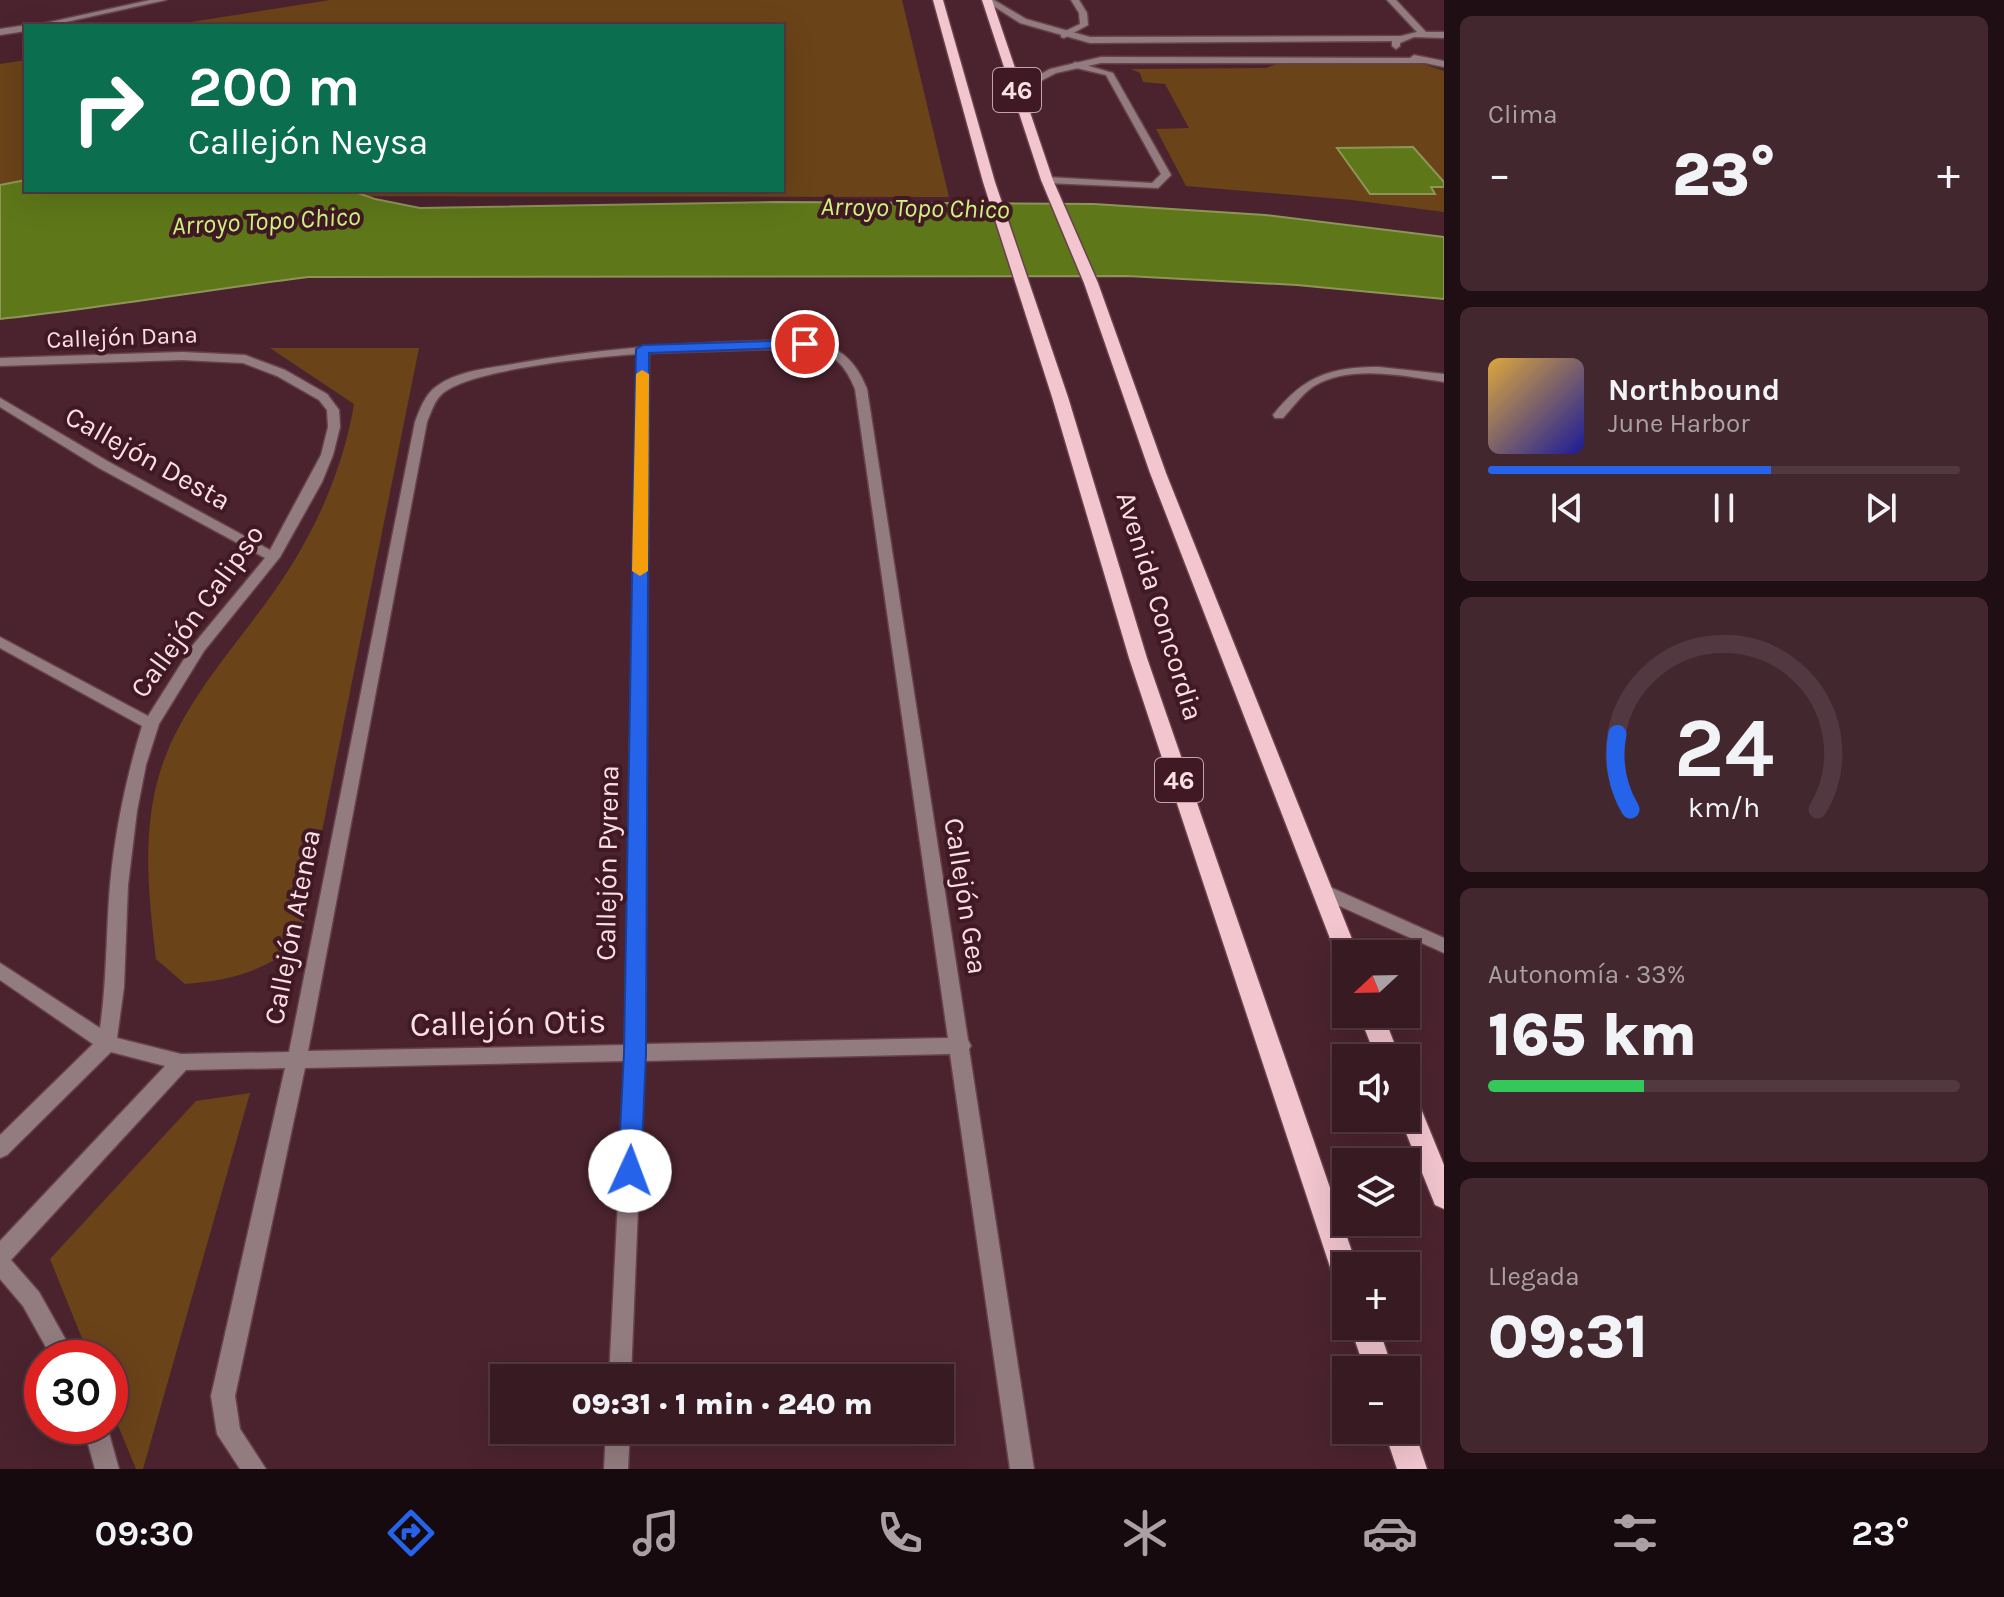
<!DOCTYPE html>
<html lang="es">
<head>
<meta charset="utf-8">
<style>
	body { margin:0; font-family:Karla,sans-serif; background:#43272f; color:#f1f3f6; height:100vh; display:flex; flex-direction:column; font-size:30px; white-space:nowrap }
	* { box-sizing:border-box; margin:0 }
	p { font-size:26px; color:#aba1a5 }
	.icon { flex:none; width:44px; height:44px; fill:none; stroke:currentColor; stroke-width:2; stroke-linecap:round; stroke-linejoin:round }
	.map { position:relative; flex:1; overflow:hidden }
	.side { display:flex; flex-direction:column; gap:16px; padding:16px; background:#1f0e13; width:560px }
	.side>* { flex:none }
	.top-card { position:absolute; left:24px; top:24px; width:760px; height:168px; border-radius:0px; box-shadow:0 8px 32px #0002,0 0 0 2px #523840; background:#0b6e4f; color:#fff; overflow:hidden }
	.needle { width:52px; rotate:248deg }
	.controls { position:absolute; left:1332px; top:940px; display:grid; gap:16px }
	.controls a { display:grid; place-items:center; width:88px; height:88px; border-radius:0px; background:#381a22; box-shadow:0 8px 32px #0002,0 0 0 2px #523840; font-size:40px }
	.speed { position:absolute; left:24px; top:1340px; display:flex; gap:16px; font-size:40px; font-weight:700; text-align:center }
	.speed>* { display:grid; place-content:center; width:104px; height:104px; border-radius:50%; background:#381a22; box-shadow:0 8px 32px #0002,0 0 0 2px #523840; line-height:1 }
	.speed .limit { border:12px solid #d22; background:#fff; color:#111 }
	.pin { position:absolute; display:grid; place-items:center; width:68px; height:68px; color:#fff; margin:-34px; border:4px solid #fff; border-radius:50%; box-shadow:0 2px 8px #0007 }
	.me { position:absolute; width:88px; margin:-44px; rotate:2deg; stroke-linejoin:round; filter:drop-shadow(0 0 6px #0008) }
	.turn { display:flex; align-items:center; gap:28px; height:168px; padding:0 32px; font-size:36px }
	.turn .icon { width:104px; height:104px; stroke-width:2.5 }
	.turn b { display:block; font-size:56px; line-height:68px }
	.big { font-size:60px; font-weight:800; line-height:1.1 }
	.side .widget { flex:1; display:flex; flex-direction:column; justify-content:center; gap:12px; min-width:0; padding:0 28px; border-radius:12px; background:#43272f }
	.side .dial { align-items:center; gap:0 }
	.dial svg { height:208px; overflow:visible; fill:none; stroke:#523840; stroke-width:7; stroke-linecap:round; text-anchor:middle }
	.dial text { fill:#f1f3f6; stroke:none }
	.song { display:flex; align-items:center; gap:24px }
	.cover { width:96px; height:96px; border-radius:12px; background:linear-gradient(135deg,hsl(40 70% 55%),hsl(240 70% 35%)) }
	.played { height:8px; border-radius:4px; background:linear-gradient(90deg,#2563eb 60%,#523840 60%) }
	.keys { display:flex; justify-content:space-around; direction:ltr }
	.heat { display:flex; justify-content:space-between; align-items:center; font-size:44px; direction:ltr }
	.charge { height:12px; border-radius:6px; background:linear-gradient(90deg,#34c759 33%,#523840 0) }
	.trip { position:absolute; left:490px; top:1364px; width:464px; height:80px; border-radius:0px; background:#381a22; box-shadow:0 8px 32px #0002,0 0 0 2px #523840; font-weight:800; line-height:80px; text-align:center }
	.dock { display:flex; height:128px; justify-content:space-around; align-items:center; background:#160a0e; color:#aba1a5 }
	.dock .icon { width:56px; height:56px }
	.dock .on { color:#2563eb }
	.dock b { font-size:36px; color:#f1f3f6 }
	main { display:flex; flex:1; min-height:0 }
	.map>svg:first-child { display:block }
</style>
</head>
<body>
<main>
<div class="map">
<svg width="1444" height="1469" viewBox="0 0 1444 1469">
	<rect width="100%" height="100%" fill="#4b232e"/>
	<!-- green -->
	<g fill="#6b4319">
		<polygon points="330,0 902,0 949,197 203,196 0,231 0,64 26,60 26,190 782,190 782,26 165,26"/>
		<polygon points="1400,62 1423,64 1444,71 1444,212 1352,200 1186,186 1156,129 1189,128 1165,84 1143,82 1140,73 1131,69 1266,68 1279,63"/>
		<path d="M 270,348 L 419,348 L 299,946 C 257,972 234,980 185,984 L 156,959 C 148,892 140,820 166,755 C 189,696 237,644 273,593 C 313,537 343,471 354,404 Z"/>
		<polygon points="250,1093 143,1469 136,1469 110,1406 110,1358 90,1358 50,1259 196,1101"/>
	</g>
	<!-- water -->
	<g fill="#5e7719" stroke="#8d9656" stroke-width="2">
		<polygon points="1413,147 1444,182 1444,187 1431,187 1435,194 1370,194 1337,148"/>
		<path d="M 26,180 L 26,190 L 349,190 L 375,199 L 420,208 L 776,202 L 1094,204 L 1265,215 L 1444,237 L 1444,299 L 1297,285 L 1127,276 L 308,277 C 205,290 103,308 0,319 L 0,185 Z"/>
	</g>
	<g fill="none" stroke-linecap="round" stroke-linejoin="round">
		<!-- lane casing -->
		<g stroke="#67414b" stroke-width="3">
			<g id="lane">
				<polygon points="1071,0 1079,0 1087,13 1088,25 1064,38 1061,37 1061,33 1080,24 1079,13"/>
				<polygon points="1075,62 1113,73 1171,175 1158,188 1047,183 1042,180 1047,177 1152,183 1161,174 1106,75 1072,67 1071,65"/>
			</g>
		</g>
		<!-- street casing -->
		<g stroke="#67414b" stroke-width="3">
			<g id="street">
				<polygon points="150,0 166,0 48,26 32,26"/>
				<polygon points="984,0 994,0 1026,19 1090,37 1401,36 1417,32 1387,0 1396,0 1426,32 1444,32 1444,38 1414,37 1400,43 1400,46 1396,49 1392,46 1392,41 1090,43 1020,23"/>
				<polygon points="26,25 28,26 26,31 0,35 0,29"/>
				<polygon points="1414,55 1444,61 1444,67 1425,63 1101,63 1056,73 1020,92 1012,90 1050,69 1101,57 1410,58"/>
				<path d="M 805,340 C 837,345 855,358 867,389 L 968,1040 L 971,1046 L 969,1049 L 1034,1469 L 1010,1469 L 950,1054 L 644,1061 L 631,1378 L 609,1378 L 625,1061 L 305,1068 L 235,1396 L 240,1429 L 266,1469 L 240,1469 L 217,1434 L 211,1396 L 285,1068 L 186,1070 L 11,1260 L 39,1292 L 76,1358 L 52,1358 L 23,1306 L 0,1279 L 0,1241 L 165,1066 L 111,1052 L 7,1155 L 0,1158 L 0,1135 L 93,1044 L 0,980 L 0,963 L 100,1028 C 107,980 106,933 110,885 C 115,831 126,778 142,726 L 0,648 L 0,637 L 148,716 L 193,645 L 265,558 L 99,468 L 0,407 L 0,398 L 109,462 L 270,550 L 321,455 L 328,427 L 327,410 L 319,400 L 277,376 L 243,363 L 182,360 L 0,366 L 0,358 L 182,352 L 245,355 L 285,370 L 327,394 L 339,410 L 340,427 L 333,455 L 322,482 L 280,557 L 204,651 L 159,724 L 146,765 L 137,811 L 128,885 L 124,987 L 117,1038 L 181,1054 L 289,1052 L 415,422 C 420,409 425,394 437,386 C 458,371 488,368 513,364 C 610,346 706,342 805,340 ZM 805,348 C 832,351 845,364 855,389 L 948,1038 L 645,1044 L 649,353 ZM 637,354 L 625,1045 L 308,1051 L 427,422 C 431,413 434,401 442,394 C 469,369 597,357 637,354 Z"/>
				<path d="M 1379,367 L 1444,374 L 1444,382 C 1404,376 1351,364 1314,386 C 1302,394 1293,407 1283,418 L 1275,418 L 1273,415 C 1304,376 1330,367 1379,367 Z"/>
				<polygon points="1321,883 1444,938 1444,953 1315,895 1312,890 1315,885"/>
				<polygon points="83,1426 107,1426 119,1469 95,1469"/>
				<polygon points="606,1430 630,1430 628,1469 604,1469"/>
			</g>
		</g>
		<!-- primary casing -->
		<g stroke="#67414b" stroke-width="3">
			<g id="primary">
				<polygon points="933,0 943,0 995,182 1068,397 1147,658 1357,1266 1346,1266 1346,1286 1336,1282 1332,1273 1129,658 1052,397 983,182"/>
				<polygon points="982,0 992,0 1053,180 1098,283 1166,473 1358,954 1346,954 1346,963 1339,960 1336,954 1150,473 1084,283 1041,180"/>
				<polygon points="1359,1014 1383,1014 1400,1058 1376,1058"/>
				<polygon points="1406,1091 1415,1094 1444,1165 1444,1209 1435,1205 1400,1118 1406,1118"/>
				<polygon points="1350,1326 1378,1326 1393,1370 1365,1370"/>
				<polygon points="1406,1418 1414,1430 1427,1469 1397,1469 1384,1430 1406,1430"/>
			</g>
		</g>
		<!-- lane -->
		<use href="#lane" fill="#927c80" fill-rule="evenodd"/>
		<!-- street -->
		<use href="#street" fill="#927c80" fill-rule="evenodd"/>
		<!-- primary -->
		<use href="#primary" fill="#f2c5cf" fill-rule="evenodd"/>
	</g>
	<!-- route -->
	<polygon fill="#2563eb" stroke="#184099" stroke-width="2" points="805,340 812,344 810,347 649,353 646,1053 641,1171 638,1178 630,1182 621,1178 618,1171 624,1053 636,349 643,345"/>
	<!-- slow -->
	<polygon fill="#f59e0b" points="642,370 649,374 648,571 640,576 632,571 636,374"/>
	<g text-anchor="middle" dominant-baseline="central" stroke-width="8" stroke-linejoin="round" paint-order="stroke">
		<!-- far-street labels -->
		<g font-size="24" fill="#fbe0e6" stroke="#401924">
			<text transform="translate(122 337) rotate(-2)">Callejón Dana</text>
		</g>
		<!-- shield labels -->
		<g fill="#401924" stroke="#c3a4ac" stroke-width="2">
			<rect x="993" y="68" width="48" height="44" rx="6"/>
			<rect x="1155" y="758" width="48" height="44" rx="6"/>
		</g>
		<g font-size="26" font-weight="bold" fill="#fbe0e6">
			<text x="1017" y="90">46</text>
			<text x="1179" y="780">46</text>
		</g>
		<!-- far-water labels -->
		<g font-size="26" font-style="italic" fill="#cef37e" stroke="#401924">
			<text transform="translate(915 208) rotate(1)">Arroyo Topo Chico</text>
			<text transform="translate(266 221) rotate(-3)">Arroyo Topo Chico</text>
		</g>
		<!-- street labels -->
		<g font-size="28" fill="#fbe0e6" stroke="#401924">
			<text transform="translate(148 458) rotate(29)">Callejón Desta</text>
			<text transform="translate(1160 606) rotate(73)">Avenida Concordia</text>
			<text transform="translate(197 611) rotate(-54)">Callejón Calipso</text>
			<text transform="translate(607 863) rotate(-89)">Callejón Pyrena</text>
			<text transform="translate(966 896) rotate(81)">Callejón Gea</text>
			<text transform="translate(292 927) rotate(-79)">Callejón Atenea</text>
		</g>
		<!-- near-street labels -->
		<g font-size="34" fill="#fbe0e6" stroke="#401924">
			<text transform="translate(508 1023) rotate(-1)">Callejón Otis</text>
		</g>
	</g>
</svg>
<div class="controls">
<a><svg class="needle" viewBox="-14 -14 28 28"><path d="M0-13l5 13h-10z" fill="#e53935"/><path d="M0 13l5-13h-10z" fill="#aba1a5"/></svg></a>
<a><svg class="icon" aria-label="sound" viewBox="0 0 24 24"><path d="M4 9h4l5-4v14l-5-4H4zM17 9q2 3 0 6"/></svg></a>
<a><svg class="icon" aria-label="layers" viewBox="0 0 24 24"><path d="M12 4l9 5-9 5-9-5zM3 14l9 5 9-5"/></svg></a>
<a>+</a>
<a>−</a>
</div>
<div class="speed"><div class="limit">30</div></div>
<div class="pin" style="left:805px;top:344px;background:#d93025"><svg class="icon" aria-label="arrive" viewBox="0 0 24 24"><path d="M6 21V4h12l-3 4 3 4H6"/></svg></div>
<svg class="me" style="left:630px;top:1171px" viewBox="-20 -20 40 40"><circle r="19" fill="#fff"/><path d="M0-13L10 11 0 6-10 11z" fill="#2563eb"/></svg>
<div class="trip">09:31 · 1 min · 240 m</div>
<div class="top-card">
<div class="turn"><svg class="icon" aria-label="right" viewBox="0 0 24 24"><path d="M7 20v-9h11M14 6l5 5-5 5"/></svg><div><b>200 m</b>Callejón Neysa</div></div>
</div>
</div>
<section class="side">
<div class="widget"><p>Clima</p>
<div class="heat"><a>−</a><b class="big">23°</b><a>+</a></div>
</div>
<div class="widget">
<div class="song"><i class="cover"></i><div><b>Northbound</b><p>June Harbor</p></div></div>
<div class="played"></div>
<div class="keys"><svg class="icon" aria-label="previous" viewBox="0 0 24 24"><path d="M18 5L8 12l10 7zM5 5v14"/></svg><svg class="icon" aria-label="pause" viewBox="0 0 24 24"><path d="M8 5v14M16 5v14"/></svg><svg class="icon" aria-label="next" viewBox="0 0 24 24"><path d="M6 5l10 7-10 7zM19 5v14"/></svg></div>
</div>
<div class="widget dial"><svg viewBox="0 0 100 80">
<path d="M14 69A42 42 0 1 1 86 69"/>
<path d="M14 69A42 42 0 0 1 9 40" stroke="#2563eb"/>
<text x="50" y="56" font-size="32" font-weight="700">24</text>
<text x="50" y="72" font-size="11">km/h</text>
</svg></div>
<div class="widget"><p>Autonomía · 33%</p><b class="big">165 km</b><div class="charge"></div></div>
<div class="widget"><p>Llegada</p><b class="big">09:31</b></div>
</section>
</main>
<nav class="dock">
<b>09:30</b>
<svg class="icon on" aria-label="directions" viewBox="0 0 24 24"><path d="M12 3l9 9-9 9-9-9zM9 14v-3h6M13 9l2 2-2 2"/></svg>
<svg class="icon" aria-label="music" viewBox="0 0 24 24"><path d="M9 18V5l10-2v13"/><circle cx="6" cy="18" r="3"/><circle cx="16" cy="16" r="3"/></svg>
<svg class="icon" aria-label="phone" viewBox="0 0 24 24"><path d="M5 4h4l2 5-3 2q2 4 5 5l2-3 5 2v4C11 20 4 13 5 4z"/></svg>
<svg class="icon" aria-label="climate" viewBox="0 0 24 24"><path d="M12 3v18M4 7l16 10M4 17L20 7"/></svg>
<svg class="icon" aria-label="car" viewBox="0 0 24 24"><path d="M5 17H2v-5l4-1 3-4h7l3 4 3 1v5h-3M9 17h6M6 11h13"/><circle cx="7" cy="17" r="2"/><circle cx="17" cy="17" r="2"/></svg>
<svg class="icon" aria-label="filters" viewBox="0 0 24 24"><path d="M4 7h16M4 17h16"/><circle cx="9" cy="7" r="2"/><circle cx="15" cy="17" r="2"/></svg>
<b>23°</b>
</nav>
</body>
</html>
